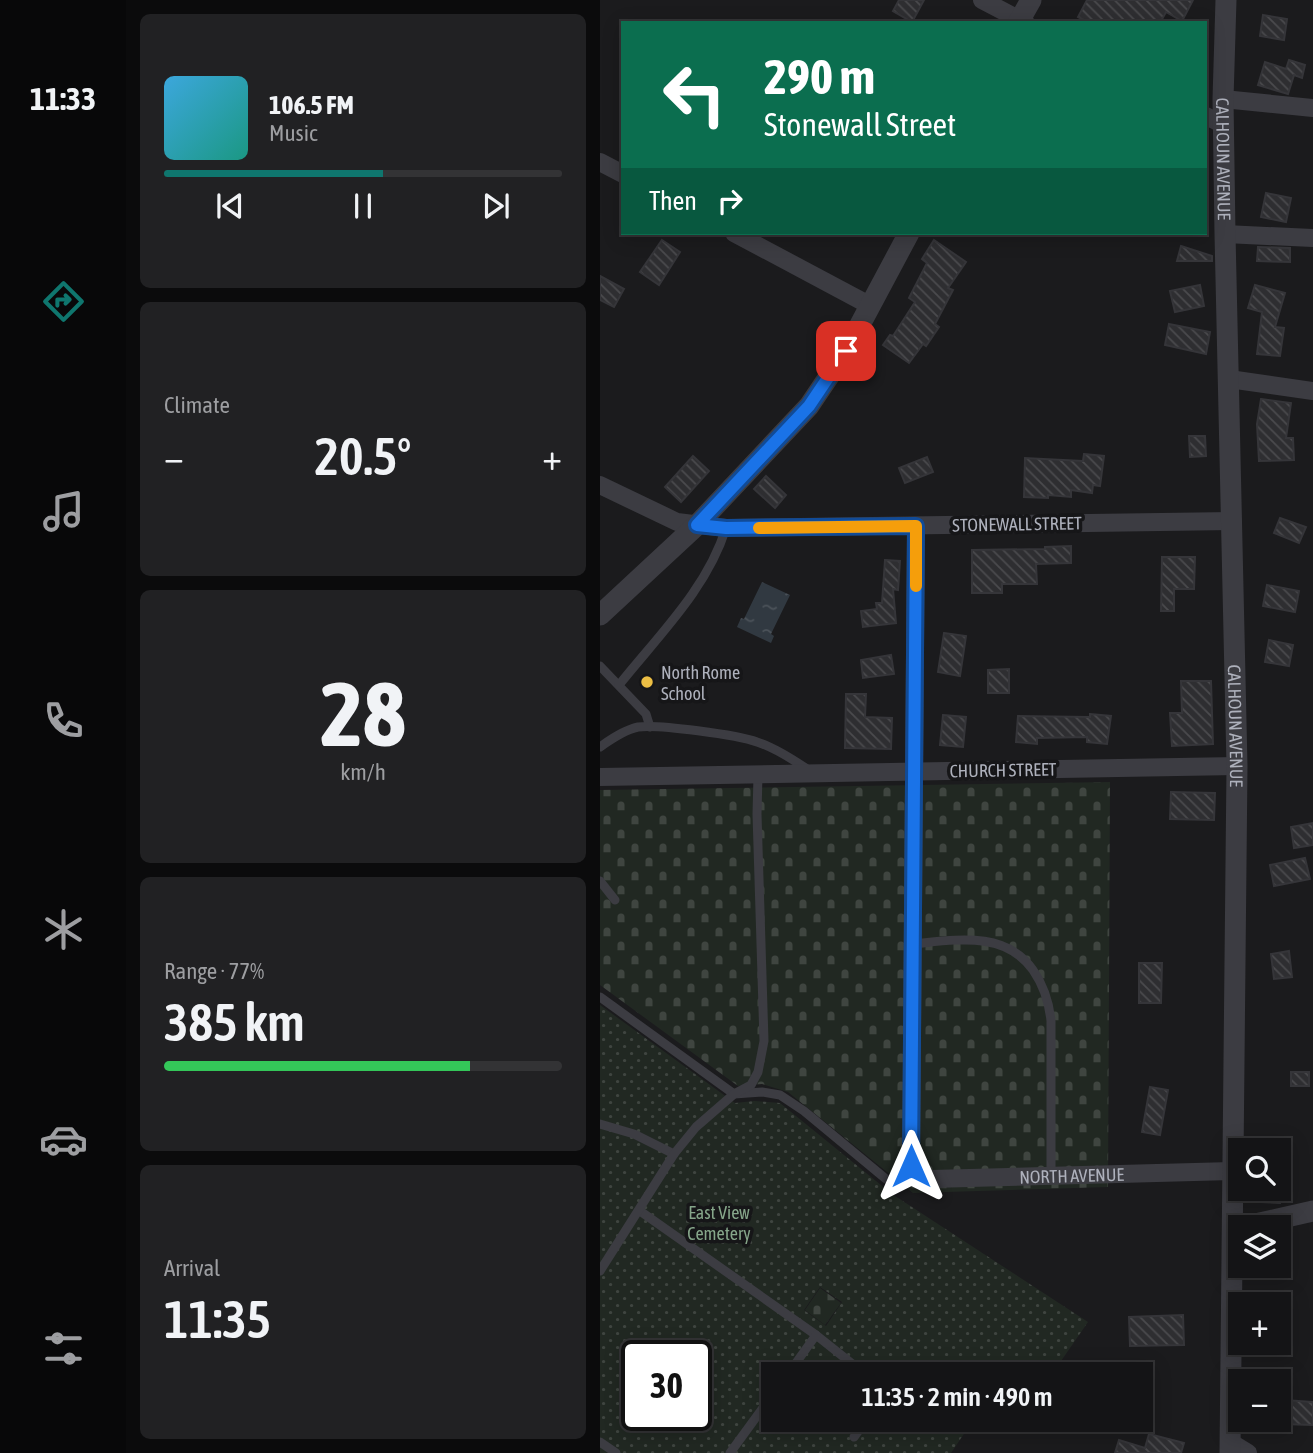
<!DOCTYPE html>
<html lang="en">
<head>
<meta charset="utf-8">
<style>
	body { margin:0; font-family:"Asap Condensed",sans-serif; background:#212123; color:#f1f3f6; height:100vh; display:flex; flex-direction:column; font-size:26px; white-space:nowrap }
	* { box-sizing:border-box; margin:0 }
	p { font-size:23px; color:#9d9ea1 }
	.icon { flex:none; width:38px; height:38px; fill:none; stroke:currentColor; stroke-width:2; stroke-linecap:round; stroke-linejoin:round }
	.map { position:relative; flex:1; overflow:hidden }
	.side { display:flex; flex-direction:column; gap:14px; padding:14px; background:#0b0b0c; width:474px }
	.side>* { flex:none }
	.guide { position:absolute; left:21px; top:21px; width:586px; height:214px; border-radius:0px; box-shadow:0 4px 18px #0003,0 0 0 2px #333335; background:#0b6e4f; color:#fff; overflow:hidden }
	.buttons { position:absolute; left:628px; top:1138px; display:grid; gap:14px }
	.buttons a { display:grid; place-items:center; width:63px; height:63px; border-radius:0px; background:#141416; box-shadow:0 4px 18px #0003,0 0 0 2px #333335; font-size:35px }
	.speed { position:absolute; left:21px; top:1340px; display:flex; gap:14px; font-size:35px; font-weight:700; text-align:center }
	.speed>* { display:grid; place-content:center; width:91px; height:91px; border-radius:50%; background:#141416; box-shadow:0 4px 18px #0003,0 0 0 2px #333335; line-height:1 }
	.speed .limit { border:4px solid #111; border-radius:10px; background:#fff; color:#111 }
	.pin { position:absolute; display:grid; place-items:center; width:60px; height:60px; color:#fff; margin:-30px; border-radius:14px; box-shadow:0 4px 10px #0006 }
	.me { position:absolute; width:77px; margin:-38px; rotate:0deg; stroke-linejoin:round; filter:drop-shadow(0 0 5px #0008) }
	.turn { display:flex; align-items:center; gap:24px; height:147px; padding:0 28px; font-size:32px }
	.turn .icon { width:91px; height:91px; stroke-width:2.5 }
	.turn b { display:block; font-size:49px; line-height:60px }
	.then { display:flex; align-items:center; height:66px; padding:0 28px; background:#0003; gap:14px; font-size:26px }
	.big { font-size:52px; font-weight:600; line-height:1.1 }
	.side .card { flex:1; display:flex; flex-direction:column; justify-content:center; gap:10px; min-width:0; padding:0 24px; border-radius:10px; background:#212123 }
	.side .dial { align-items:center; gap:0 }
	.dial b { font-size:91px; line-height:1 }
	.song { display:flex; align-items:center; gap:21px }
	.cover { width:84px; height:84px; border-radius:10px; background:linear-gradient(135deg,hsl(200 70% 55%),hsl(170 70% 35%)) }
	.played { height:7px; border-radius:4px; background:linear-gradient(90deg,#0f766e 55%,#333335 55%) }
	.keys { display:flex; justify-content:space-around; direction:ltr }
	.heat { display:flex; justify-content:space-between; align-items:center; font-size:38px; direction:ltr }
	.charge { height:10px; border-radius:5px; background:linear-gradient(90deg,#34c759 77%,#333335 0) }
	.trip { position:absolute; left:161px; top:1362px; width:392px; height:70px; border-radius:0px; background:#141416; box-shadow:0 4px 18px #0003,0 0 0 2px #333335; font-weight:600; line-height:70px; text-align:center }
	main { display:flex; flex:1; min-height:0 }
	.menu { display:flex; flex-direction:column; width:126px; justify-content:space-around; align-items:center; background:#080809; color:#9d9ea1 }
	.menu .icon { width:49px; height:49px }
	.menu .current { color:#0f766e }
	.menu b { font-size:32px; color:#f1f3f6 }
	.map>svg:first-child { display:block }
</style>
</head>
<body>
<main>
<nav class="menu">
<b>11:33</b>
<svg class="icon current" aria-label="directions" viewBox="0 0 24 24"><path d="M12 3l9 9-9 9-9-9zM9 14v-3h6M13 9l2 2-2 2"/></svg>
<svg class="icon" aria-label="music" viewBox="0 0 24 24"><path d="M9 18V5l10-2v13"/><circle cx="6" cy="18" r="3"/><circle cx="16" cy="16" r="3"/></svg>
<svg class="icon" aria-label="phone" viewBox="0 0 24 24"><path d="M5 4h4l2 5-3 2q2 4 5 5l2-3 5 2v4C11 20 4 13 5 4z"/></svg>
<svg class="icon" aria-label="climate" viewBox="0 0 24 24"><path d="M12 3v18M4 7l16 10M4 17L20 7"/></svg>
<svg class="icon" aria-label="car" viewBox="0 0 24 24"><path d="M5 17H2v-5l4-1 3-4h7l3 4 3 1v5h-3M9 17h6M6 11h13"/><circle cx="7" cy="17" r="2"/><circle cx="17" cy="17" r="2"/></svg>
<svg class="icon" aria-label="filters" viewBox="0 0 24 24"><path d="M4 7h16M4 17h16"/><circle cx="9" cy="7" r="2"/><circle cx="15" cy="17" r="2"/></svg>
</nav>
<section class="side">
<div class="card">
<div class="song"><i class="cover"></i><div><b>106.5 FM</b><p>Music</p></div></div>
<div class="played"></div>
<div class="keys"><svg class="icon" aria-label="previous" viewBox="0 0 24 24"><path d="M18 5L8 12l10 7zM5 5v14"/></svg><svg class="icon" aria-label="pause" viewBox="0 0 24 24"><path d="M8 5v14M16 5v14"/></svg><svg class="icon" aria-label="next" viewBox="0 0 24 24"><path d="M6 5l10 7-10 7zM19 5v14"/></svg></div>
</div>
<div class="card"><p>Climate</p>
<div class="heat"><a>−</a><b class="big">20.5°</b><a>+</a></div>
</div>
<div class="card dial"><b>28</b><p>km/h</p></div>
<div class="card"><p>Range · 77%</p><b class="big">385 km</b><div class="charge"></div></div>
<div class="card"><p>Arrival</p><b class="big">11:35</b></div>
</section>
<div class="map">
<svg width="713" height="1453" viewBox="0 0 713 1453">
	<defs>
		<pattern id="green-dots" width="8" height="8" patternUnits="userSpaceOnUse" patternTransform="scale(1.75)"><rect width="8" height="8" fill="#212822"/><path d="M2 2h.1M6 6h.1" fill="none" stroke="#3f4540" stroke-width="1.8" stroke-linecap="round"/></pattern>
		<pattern id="cemetery-stones" width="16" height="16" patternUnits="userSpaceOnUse" patternTransform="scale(1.75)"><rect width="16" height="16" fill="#212822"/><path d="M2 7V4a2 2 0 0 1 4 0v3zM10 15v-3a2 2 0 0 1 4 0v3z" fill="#3f4540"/></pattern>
		<pattern id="water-ripples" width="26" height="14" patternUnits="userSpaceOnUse" patternTransform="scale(1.75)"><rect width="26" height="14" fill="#313941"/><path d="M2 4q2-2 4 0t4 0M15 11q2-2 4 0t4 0" fill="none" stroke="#4c535a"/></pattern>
		<pattern id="building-back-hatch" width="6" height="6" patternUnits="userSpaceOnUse" patternTransform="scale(1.75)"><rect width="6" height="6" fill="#2e2e31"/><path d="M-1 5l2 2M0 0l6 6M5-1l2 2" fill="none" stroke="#4a4a4d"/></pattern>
	</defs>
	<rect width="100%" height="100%" fill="#1b1b1d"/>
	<!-- green -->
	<path fill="url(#green-dots)" fill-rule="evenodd" d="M 0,1005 L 135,1103 L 154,1101 L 180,1103 L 292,1194 L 488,1322 L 452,1374 L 413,1374 L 408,1370 L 405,1374 L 173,1374 L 173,1419 L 374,1419 L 351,1453 L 0,1453 ZM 220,1287 L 242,1302 L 226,1326 L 204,1310 ZM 37,1356 L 96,1356 L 96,1416 L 37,1416 Z"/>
	<!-- cemetery -->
	<g fill="url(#cemetery-stones)">
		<polygon points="510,782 508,1187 313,1193 188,1092 162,1084 138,1086 0,985 0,790"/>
		<polygon points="220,1288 241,1303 225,1325 205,1310"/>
	</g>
	<!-- water -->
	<polygon fill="url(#water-ripples)" points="162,582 190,595 171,634 174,636 171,643 137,627 141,618 144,619"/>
	<!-- building -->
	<g fill="url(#building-back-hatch)" stroke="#353539" stroke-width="2">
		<polygon points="299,0 324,0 312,22 293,11"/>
		<polygon points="487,0 593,0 582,21 566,12 560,23 490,23 478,17"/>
		<polygon points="663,15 687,19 684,40 660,36"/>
		<polygon points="689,60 705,65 702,78 694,75 688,94 658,85 665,62 686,69"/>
		<polygon points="666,193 691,198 686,222 661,217"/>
		<polygon points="62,240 80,252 59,285 40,272"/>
		<polygon points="334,240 366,262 348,288 353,290 335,324 339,327 326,346 323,344 309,363 283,345 290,335 293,336 315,302 309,298 327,263 322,259"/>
		<polygon points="581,246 612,256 612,261 577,261"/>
		<polygon points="658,247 690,248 690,262 657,261"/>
		<polygon points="0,276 24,289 14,307 0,300"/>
		<polygon points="600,285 604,306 575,312 570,291"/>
		<polygon points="655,285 685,293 675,327 684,328 680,356 657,354 662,312 648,308"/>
		<polygon points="569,324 610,332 606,354 565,345"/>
		<polygon points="661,399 691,403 686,438 693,438 694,460 659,461 657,424"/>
		<polygon points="589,436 605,436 606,456 590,457"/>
		<polygon points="484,454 504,456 500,486 493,485 492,493 471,490 471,497 448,495 448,498 424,497 425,458 483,461"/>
		<polygon points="93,456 109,471 81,502 65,487"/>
		<polygon points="327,457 333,472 305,483 299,468"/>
		<polygon points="166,476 186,495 175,508 154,489"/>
		<polygon points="680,518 706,527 699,543 674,533"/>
		<polygon points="471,546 471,563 436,564 437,584 402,584 402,593 372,593 372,550 445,549 445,547"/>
		<polygon points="562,557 595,557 594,589 574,589 574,611 561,611"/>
		<polygon points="285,560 300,561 298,590 293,589 296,623 263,627 261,611 277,609 276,603 282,603"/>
		<polygon points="667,585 699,591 695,612 663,606"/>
		<polygon points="344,633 366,636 360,676 338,672"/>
		<polygon points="669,640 693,645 689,666 665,662"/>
		<polygon points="291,655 294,674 263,678 261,660"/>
		<polygon points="409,669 409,693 388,693 388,670"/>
		<polygon points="581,681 611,681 613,744 572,746 570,713 582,713"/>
		<polygon points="246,694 266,694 265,717 292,718 291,749 245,748"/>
		<polygon points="490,714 511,716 507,744 487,742 487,737 437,738 437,744 416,742 418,716 490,717"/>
		<polygon points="343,715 366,717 363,747 340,745"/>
		<polygon points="571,792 615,793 614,820 570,819"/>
		<polygon points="713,823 713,845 694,848 691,827"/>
		<polygon points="705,858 710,879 674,886 670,865"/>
		<polygon points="689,951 692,977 674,979 671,954"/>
		<polygon points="539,963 562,963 561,1003 539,1003"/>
		<rect x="691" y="1072" width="18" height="14"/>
		<polygon points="550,1087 568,1090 560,1135 542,1132"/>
		<polygon points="661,1188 681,1188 680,1203 661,1202"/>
		<polygon points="583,1315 584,1345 530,1346 529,1317"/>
		<polygon points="684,1400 713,1402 713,1425 682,1424"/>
		<polygon points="549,1434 584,1443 581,1453 515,1453 519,1440 545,1448"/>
	</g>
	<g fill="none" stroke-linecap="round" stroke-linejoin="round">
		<!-- service -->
		<g stroke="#3c3c42" stroke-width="9">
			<polyline points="0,666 46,714 50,727"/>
			<path d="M 19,685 C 58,636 107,589 126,528"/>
			<path d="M 0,747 C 11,739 24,730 38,727 C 58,724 138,735 157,742 C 176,748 194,760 210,771"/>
			<polyline points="0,881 15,900"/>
			<path d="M 312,944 C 355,940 405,930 433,970 C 444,986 449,1001 451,1021 L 451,1176"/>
			<polyline points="0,997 134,1094 162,1092 180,1095 204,1111 286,1179"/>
			<polyline points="0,1124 34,1134 74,1154"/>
			<polyline points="40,1211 216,1335 265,1374"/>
			<polyline points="0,1271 74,1154 96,1127 134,1094 151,1085 158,1072 164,1041 157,814 158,775"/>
			<polyline points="188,1374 216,1335"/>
			<polyline points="254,1437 267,1419"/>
			<polyline points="0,1442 16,1453"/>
			<polyline points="130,1453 173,1394"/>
		</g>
		<!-- minor -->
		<g stroke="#3c3c42" stroke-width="18">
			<polyline points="382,0 426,23"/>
			<polyline points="623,99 713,108"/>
			<polyline points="606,116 624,125"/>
			<polyline points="0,162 23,174"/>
			<polyline points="134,233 271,306"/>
			<polyline points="625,234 713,238"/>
			<polyline points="629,379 713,391"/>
			<polyline points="0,485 77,522 126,528 633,521"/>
			<path id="s1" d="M 316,526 L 311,1166 L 313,1173 L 331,1179 L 632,1171"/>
			<polyline points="0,777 637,766"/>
			<polyline points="630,1442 648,1453"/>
		</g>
		<!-- tertiary -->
		<g stroke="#3c3c42" stroke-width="21">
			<path id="s2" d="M 626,0 L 623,99 L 625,234 L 637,766 L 630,1453"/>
			<polyline points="418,23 431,0"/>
			<polyline points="0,615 97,525 209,406 246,351 309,233"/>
			<polyline points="642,1227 713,1211"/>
		</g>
	</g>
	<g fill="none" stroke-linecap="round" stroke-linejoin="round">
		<!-- route casing -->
		<g stroke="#114b97" stroke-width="18">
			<polyline id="route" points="246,351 209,406 97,525 126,528 316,526 311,1166"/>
		</g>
		<!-- route -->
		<use href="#route" stroke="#1a73e8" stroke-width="12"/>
		<!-- slow -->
		<polyline stroke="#f59e0b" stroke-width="12" points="159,528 316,526 316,586"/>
	</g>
	<!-- markers -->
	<circle fill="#ecbe44" stroke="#161618" stroke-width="2.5" cx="47" cy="682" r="7"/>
	<g text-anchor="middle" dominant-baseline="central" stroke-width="7" stroke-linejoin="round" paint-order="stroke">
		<!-- street labels -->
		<g font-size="18" fill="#aeb1bc" stroke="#161618">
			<text stroke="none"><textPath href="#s2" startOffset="159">CALHOUN AVENUE</textPath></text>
			<text transform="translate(417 524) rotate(-1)">STONEWALL STREET</text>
			<text stroke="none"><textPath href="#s2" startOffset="726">CALHOUN AVENUE</textPath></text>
			<text transform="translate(403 770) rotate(-1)">CHURCH STREET</text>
			<text stroke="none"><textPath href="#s1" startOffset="807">NORTH AVENUE</textPath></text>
		</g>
		<!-- poi labels -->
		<g font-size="18" fill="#aeb1bc" stroke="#161618" text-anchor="start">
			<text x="61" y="672">North Rome<tspan x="61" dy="21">School</tspan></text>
		</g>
		<!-- park labels -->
		<g font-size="18" fill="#86a68a" stroke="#161618">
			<text x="119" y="1212">East View<tspan x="119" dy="21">Cemetery</tspan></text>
		</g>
	</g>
</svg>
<div class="buttons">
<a><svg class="icon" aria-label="search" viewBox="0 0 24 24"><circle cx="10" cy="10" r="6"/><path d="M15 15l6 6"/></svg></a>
<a><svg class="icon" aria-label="layers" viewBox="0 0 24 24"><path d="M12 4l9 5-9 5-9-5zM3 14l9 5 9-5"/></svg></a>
<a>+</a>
<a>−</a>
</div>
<div class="speed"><div class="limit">30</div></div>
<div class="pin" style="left:246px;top:351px;background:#d93025"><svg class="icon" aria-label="arrive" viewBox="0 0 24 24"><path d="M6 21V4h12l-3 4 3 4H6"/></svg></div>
<svg class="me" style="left:311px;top:1166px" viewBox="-20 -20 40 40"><path d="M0-17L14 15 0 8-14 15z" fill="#1a73e8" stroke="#fff" stroke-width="4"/></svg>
<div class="trip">11:35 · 2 min · 490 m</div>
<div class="guide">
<div class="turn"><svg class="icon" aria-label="left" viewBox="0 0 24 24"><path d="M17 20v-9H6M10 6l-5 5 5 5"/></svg><div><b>290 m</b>Stonewall Street</div></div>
<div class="then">Then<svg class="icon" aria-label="right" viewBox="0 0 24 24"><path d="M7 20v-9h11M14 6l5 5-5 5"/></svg></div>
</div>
</div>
</main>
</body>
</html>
